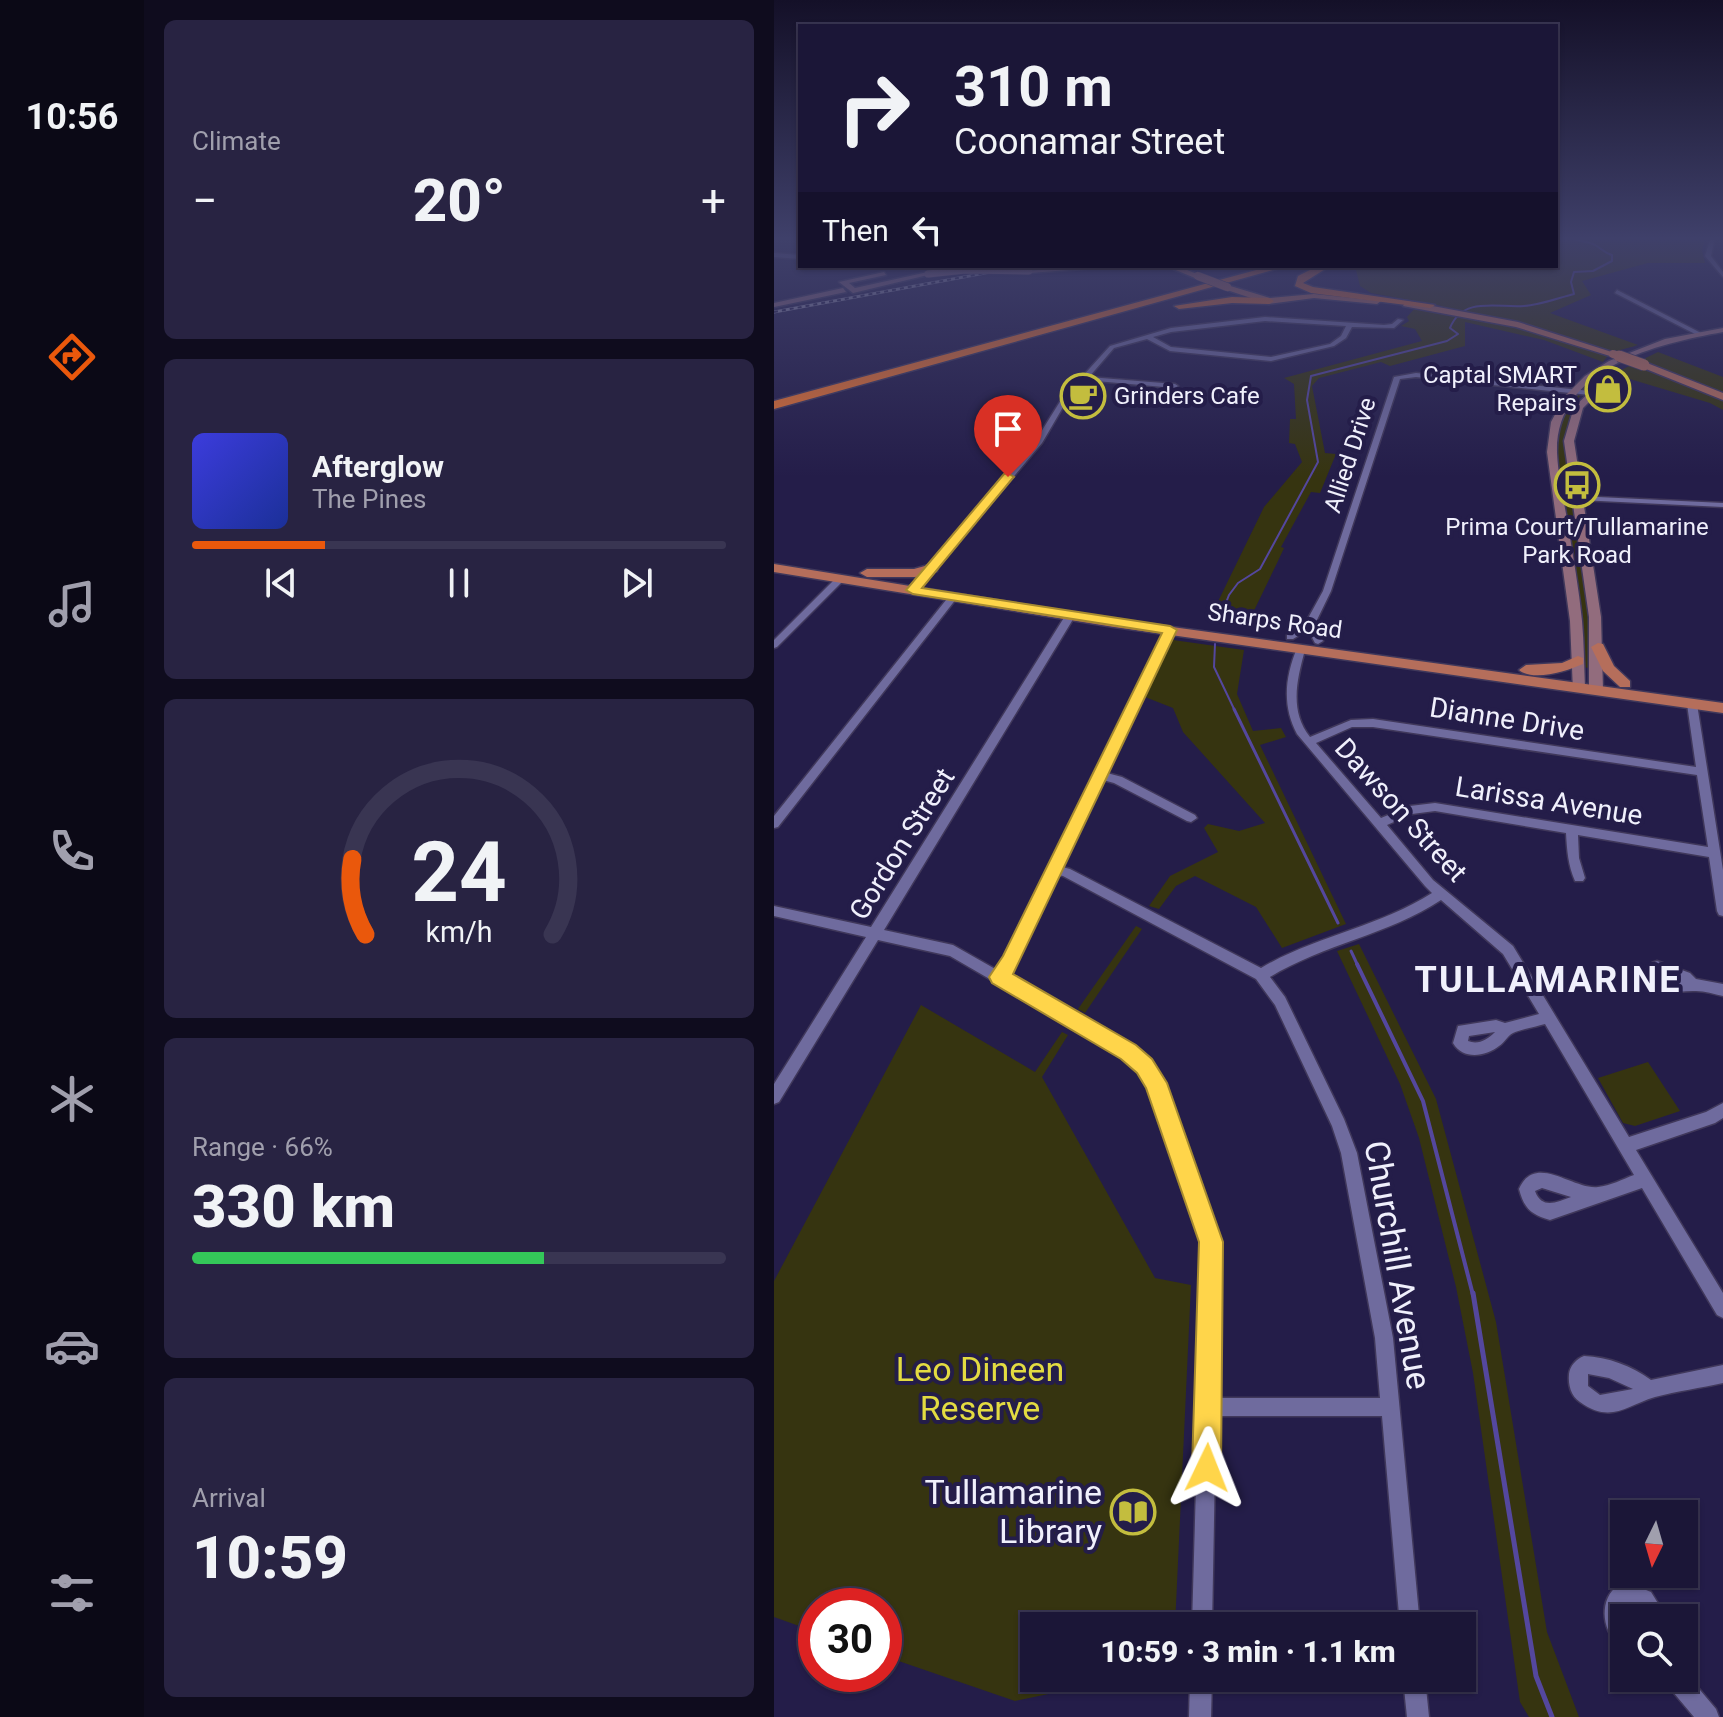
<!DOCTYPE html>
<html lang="en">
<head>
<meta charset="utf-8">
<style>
	body { margin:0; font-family:Roboto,sans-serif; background:#282342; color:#f1f3f6; height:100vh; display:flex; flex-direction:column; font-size:30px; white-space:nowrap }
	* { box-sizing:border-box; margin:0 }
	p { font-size:26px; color:#a09fad }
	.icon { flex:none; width:44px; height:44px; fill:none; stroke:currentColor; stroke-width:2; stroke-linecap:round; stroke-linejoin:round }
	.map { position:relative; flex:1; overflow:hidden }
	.sheet { display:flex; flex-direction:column; gap:20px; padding:20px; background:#0f0c1e; width:630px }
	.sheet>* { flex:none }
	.banner { position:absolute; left:24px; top:24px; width:760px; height:244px; border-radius:0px; box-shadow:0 2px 6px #0004,0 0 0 2px #393552; background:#1b1637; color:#f1f3f6; overflow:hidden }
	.needle { width:52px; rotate:185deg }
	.fabs { position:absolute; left:836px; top:1500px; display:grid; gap:16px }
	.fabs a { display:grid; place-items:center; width:88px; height:88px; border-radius:0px; background:#1b1637; box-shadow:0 2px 6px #0004,0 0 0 2px #393552; font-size:40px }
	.speed { position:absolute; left:24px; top:1588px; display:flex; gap:16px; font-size:40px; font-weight:700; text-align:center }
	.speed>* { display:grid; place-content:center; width:104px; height:104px; border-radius:50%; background:#1b1637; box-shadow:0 2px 6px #0004,0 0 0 2px #393552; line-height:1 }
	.speed .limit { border:12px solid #d22; background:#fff; color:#111 }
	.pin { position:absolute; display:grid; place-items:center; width:68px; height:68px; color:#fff; margin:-82px -34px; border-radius:50% 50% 50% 0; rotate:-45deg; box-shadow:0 0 8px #0007 }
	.pin .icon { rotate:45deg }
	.me { position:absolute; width:88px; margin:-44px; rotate:2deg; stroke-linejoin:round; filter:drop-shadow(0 0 6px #0008) }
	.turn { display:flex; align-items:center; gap:28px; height:168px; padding:0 24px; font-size:36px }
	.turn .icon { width:104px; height:104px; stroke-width:2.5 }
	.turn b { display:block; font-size:56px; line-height:68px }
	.then { display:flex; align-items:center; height:76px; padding:0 24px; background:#0003; gap:16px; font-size:30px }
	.big { font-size:60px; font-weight:800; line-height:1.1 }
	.sheet .card { flex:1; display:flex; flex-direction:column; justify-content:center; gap:12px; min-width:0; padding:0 28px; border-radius:12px; background:#282342 }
	.sheet .dial { align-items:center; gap:0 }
	.dial svg { height:208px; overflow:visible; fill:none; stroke:#393552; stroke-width:7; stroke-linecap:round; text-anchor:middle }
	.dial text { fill:#f1f3f6; stroke:none }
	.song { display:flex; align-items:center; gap:24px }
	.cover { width:96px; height:96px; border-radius:12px; background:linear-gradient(135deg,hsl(240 70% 55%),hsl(230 70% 35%)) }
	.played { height:8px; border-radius:4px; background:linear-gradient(90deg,#ea580c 25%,#393552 25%) }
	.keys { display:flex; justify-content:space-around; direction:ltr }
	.heat { display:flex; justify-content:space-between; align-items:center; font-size:44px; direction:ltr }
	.charge { height:12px; border-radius:6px; background:linear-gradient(90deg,#34c759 66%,#393552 0) }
	.trip { position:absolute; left:246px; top:1612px; width:456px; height:80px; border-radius:0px; background:#1b1637; box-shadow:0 2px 6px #0004,0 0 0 2px #393552; font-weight:800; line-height:80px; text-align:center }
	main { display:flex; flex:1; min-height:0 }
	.menu { display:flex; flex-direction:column; width:144px; justify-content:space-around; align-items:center; background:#0b0916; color:#a09fad }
	.menu .icon { width:56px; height:56px }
	.menu .selected { color:#ea580c }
	.menu b { font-size:36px; color:#f1f3f6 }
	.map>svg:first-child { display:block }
</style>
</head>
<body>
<main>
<nav class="menu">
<b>10:56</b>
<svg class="icon selected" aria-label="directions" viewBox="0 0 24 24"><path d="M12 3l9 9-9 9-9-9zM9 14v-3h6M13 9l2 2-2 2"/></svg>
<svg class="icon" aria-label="music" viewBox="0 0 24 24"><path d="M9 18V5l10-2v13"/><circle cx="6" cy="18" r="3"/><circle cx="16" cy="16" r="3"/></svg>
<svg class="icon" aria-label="phone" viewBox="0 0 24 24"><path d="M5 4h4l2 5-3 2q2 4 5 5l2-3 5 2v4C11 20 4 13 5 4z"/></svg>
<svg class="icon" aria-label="climate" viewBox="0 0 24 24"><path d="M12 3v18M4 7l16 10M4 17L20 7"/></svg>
<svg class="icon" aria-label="car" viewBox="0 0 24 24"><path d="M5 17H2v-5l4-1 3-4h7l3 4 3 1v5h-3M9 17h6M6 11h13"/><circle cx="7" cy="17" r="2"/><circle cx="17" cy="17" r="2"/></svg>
<svg class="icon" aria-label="filters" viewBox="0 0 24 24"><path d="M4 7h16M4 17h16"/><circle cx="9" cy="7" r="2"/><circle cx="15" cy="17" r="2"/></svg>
</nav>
<section class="sheet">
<div class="card"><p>Climate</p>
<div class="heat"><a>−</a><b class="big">20°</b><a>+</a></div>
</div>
<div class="card">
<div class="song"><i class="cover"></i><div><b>Afterglow</b><p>The Pines</p></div></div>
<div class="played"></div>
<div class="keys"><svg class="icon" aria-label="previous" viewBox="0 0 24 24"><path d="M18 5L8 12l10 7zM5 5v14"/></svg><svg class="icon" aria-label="pause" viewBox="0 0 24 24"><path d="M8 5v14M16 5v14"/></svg><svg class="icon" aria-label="next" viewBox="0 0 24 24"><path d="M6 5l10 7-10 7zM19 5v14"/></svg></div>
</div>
<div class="card dial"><svg viewBox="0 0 100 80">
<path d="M14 69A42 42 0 1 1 86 69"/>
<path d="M14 69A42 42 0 0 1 9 40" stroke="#ea580c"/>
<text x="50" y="56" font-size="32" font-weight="700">24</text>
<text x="50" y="72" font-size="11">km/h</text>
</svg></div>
<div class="card"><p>Range · 66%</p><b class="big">330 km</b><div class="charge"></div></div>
<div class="card"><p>Arrival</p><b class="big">10:59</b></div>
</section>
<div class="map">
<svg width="949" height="1717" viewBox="0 0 949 1717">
	<rect width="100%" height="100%" fill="#241d49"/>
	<!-- green -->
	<g fill="#363410">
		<path d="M 782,237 L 932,237 L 928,250 L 931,263 L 874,263 L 808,281 L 817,295 L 776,313 L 864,345 C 850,350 838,349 829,362 L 770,340 L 691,322 L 691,346 L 616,366 L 607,362 L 545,378 L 538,386 L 551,453 L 562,454 L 546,493 L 537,492 L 507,547 L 510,548 L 504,561 L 474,623 L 435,620 L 490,507 L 528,462 L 521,444 L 515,443 L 516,419 L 522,419 L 520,384 L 510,378 L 648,341 L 641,329 L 627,326 L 635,321 L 633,317 L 642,307 L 659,310 L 668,306 L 597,293 L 586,286 L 581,266 L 782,266 Z"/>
		<polygon points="884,352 949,377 949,410 936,403 839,374"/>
		<path d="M 805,393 L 806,396 C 786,425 792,459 797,492 L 792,492 C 777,465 778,415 805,393 Z"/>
		<polygon points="795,502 799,504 818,626 821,669 808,667 792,504"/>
		<polygon points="399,640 470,650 463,694 479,731 507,728 512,737 486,745 572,924 508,948 482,907 421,876 402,886 385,909 375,906 396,876 444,852 430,828 434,824 465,831 491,823 409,732 399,708 371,697"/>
		<polygon points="362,926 368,929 311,1013 304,1009"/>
		<polygon points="585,944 662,1099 722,1322 773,1632 805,1717 755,1717 746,1702 699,1373 682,1287 645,1138 626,1084 563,951"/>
		<polygon points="147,1005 261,1072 288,1032 294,1035 268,1077 381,1278 417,1285 401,1626 260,1626 260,1678 351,1678 241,1701 110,1656 110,1606 42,1606 42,1632 0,1617 0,1281"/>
		<polygon points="874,1062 906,1111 861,1126 849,1123 824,1078"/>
	</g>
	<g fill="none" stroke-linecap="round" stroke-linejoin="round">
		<!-- stream-far3 -->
		<g stroke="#54479e" stroke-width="2">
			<path d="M 446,618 L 455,595 L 464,583 L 486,569 L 544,462 L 533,400 L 537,376 L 673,341 L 684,334 L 676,328 C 689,296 723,308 750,306 C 766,305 784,298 800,294 L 797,282 L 800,272 L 819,271 L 838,261 L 838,255 C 830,253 828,249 821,245 C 814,241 804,242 796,237"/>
			<polyline points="441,644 440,667 461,711"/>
		</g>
		<!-- stream-far2 -->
		<g stroke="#54479e" stroke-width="3">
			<polyline points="460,709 564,923"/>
			<polyline points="577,951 584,966"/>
		</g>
		<!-- stream-far1 -->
		<polyline stroke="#54479e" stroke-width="4" points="583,964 649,1101 699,1295"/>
		<!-- stream -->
		<polyline stroke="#54479e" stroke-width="5" points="699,1293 762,1676 778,1717"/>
		<!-- street casing -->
		<g stroke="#40385b" stroke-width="3">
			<g id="street">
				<polygon points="937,237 941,237 937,256 949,272 949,277 931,256"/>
				<polygon points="0,253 26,255 26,259 0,257"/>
				<polygon points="129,266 151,266 154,268 131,269"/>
				<polygon points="843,290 927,333 928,334 923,335 841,293"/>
				<path d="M 491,317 L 610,325 L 618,324 L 624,319 L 629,320 L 620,328 L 578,327 L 572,338 L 560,346 L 497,361 L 396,351 L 373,339 L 340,348 L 315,377 L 401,384 L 404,386 L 401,388 L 311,380 L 292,402 L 268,443 L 142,592 L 136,592 L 136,588 L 262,440 L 287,400 L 336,346 L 397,328 ZM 491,321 L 572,326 L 567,336 L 556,344 L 497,357 L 397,347 L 379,337 L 397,332 Z"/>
				<polygon points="642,373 816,391 819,393 816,395 642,377 626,379 557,591 541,624 549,641 544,644 541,643 534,630 519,639 513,639 513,635 532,622 549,591 620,377"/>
				<polygon points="782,495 949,503 949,507 785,499 782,499"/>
				<polygon points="66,576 70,579 69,581 3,647 0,648 0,640 63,577"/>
				<polygon points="179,594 183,597 182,599 4,827 0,828 0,816 176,595"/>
				<path d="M 296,613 L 301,616 L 110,930 L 179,945 L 223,970 L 231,958 L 393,628 L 396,627 L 401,630 L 333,773 L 348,777 L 421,815 L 423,818 L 417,822 L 413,821 L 340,783 L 329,780 L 288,867 L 296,869 L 487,968 C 541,936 605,927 658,893 L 651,886 L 523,734 C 508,706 511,677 523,648 L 529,648 L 531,650 C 523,679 515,711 536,737 L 577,720 L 599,719 L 922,767 L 913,704 L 918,701 L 923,704 L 949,870 L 949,916 L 945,915 L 943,911 L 935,857 L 804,835 L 805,858 L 811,878 L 809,881 L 801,881 C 794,865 793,850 792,833 L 661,811 L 638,814 L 613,825 L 659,880 L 739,946 L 855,1137 L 932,1112 L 949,1103 L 949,1118 L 941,1123 L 862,1150 L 949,1293 L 949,1318 L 943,1315 L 868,1188 L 776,1220 C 757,1215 750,1208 745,1189 C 761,1152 799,1190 824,1187 C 836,1186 849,1179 860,1175 L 771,1024 C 761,1027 748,1029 739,1033 C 733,1036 731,1042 725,1046 C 711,1057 689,1060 679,1043 L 684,1026 L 722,1020 L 731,1023 L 765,1014 L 729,954 L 667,900 C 614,935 550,944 496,977 L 511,997 L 570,1119 L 583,1153 L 619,1338 L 646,1626 L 626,1626 L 608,1416 L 442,1416 L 438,1626 L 418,1626 L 429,1242 L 376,1086 L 366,1071 L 350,1057 L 176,956 L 104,940 L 5,1102 L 0,1104 L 0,1084 L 92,937 L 0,916 L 0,906 L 97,927 L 291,616 ZM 578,727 L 599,727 L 923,775 L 934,847 L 661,803 L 636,806 L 607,818 L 542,743 ZM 284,875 L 289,876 L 482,979 L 501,1005 L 558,1126 L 567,1153 L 601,1338 L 606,1398 L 442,1398 L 445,1242 L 387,1078 L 376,1061 L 360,1047 L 234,976 ZM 721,1032 C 713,1040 704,1045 694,1041 L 695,1036 ZM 768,1188 L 797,1197 C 783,1202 768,1210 761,1191 Z"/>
				<path d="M 883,961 L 916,973 L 922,979 L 949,984 L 949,996 C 940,994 931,991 922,991 C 898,990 882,1001 868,975 L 878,963 ZM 885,974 L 905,981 L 889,981 L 883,976 Z"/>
				<path d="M 810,1356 C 834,1357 858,1366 877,1380 L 949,1365 L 949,1383 C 927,1388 903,1391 881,1397 C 851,1406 837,1424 806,1402 C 797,1396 794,1385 795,1374 C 796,1366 802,1359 810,1356 ZM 814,1374 L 835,1378 L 859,1389 L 826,1395 L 814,1386 Z"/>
				<path d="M 855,1583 L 877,1592 L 893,1618 L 871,1618 L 862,1606 L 855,1603 C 847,1614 850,1633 850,1647 C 831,1639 824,1608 838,1591 C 842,1586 849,1585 855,1583 Z"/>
				<polygon points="910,1671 942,1709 945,1717 920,1717 894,1686 891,1678 910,1678"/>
				<polygon points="416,1678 438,1678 437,1717 415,1717"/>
				<polygon points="629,1678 651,1678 655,1717 633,1717"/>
			</g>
		</g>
		<!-- secondary casing -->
		<g stroke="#40385b" stroke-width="3">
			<g id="secondary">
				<polygon points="123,266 136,266 133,268"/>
				<polygon points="308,266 349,266 255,273 252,271"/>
				<polygon points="110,272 112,275 75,283 81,288 154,272 158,274 79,293 65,282"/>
				<polygon points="69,288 72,292 0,307 0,303"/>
				<path d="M 949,328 L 949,332 C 883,344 781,367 783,453 C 784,476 790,501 794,525 C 799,557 805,589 808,621 C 810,643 810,666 811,688 L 804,692 L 799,691 L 796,621 L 773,452 L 777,422 L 791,396 L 811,376 L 835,361 L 891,339 Z"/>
				<polygon points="838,371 841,372 841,376 809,408 800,441 827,617 829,690 822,694 815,690 815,617 790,441 800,407"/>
			</g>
		</g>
		<!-- primary casing -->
		<g stroke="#40385b" stroke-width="3">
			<g id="primary">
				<polygon points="392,266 403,266 428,276 421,278"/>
				<polygon points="453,285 496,298 540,294 607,301 603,304 540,298 495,304 450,289"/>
				<polygon points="632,301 744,322 844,354 836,356 742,327 629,306"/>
				<polygon points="867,363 873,363 949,393 949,400 867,367"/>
				<polygon points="0,564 340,619 949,703 949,713 340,627 0,572"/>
				<polygon points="158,564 163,565 163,571 141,577 93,577 86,573 93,569 140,569"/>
				<polygon points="824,643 829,644 840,666 856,681 856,687 846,687 829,671 817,647"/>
				<path d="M 804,656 L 809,658 L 809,664 C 793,671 759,682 745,670 L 752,665 L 788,663 Z"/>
			</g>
		</g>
		<!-- highway casing -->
		<g stroke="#40385b" stroke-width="3">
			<g id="highway">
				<polygon points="497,266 513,266 0,409 0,401"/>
				<polygon points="544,266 556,266 529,283 539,287 661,305 656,308 537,293 521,286 524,276"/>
				<polygon points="458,297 495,298 500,301 495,304 458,303 405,309 400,306"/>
			</g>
		</g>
		<!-- street -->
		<use href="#street" fill="#6f6b9e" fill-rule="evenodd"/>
		<!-- secondary -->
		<use href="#secondary" fill="#926c7d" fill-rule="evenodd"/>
		<!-- primary -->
		<use href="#primary" fill="#b56e5b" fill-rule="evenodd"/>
		<!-- highway -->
		<use href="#highway" fill="#e3702f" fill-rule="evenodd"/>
		<!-- rail casing -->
		<g stroke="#9895af" stroke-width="3">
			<polyline id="rail" points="0,312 249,266"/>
		</g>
		<!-- rail -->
		<use href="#rail" stroke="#241d49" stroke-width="2" stroke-dasharray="4" stroke-linecap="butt"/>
		<!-- secondary-bridge casing -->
		<g stroke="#40385b" stroke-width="8" stroke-linecap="butt">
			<polyline id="secondary-bridge" points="154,274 191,270 255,271"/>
		</g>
		<!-- primary-bridge-far1 casing -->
		<g stroke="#40385b" stroke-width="9" stroke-linecap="butt">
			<g id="primary-bridge-far1">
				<polyline points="424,276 453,287"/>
				<polyline points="839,354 850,358"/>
			</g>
		</g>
		<!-- primary-bridge casing -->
		<g stroke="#40385b" stroke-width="13" stroke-linecap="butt">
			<polyline id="primary-bridge" points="845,356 870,365"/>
		</g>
		<!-- secondary-bridge -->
		<use href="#secondary-bridge" stroke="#926c7d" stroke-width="7"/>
		<!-- primary-bridge-far1 -->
		<use href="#primary-bridge-far1" stroke="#b56e5b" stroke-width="8"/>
		<!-- primary-bridge -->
		<use href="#primary-bridge" stroke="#b56e5b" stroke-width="11"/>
	</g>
	<!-- sky -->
	<linearGradient id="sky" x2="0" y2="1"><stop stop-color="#141028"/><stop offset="0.5" stop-color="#3f406a"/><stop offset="1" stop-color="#3f406a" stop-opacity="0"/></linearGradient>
	<rect width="949" height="477" fill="url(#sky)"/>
	<!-- route -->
	<polygon fill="#ffd54a" stroke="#a68a30" stroke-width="2" points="234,473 240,477 238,479 148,588 396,626 403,630 239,974 362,1045 378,1059 393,1083 449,1242 447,1468 443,1478 433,1482 423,1478 418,1468 425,1242 372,1088 363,1073 347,1059 218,983 215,977 229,956 388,633 139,594 132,590 230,474"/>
	<!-- icons -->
	<defs>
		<g id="shop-ring" transform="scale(2.3)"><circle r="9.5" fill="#241d49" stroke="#c3bd3e" stroke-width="1.5"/><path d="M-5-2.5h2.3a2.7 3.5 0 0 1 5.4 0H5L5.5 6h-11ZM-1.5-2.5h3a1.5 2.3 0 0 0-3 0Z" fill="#c3bd3e"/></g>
		<g id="cafe-ring" transform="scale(2.3)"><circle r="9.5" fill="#241d49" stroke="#c3bd3e" stroke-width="1.5"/><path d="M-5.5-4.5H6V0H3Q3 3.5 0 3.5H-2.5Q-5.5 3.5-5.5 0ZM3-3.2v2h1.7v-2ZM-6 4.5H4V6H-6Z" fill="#c3bd3e"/></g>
		<g id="bus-ring" transform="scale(2.3)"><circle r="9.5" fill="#241d49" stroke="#c3bd3e" stroke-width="1.5"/><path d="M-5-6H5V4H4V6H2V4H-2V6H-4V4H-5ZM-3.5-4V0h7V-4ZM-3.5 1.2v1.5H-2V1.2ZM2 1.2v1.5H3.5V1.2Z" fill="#c3bd3e"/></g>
		<g id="library-ring" transform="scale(2.3)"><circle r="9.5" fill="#241d49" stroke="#c3bd3e" stroke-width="1.5"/><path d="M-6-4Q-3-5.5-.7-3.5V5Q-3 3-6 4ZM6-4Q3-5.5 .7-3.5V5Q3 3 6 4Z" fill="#c3bd3e"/></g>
	</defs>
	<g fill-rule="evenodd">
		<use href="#shop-ring" x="834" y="389"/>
		<use href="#cafe-ring" x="309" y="396"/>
		<use href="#bus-ring" x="803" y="485"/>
		<use href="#library-ring" x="359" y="1512"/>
	</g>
	<g text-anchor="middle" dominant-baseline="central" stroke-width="8" stroke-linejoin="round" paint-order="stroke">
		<!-- far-poi labels -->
		<g font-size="24" fill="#f0f0fc" stroke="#241d49" text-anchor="end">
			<text x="803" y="375">Captal SMART<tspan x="803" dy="28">Repairs</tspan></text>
			<text x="340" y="396" text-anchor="start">Grinders Cafe</text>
			<text x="803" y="527" text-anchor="middle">Prima Court/Tullamarine<tspan x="803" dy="28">Park Road</tspan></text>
		</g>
		<!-- far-street labels -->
		<g font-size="24" fill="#f0f0fc" stroke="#241d49">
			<text transform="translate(576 455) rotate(-72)">Allied Drive</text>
			<text transform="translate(501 621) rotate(8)">Sharps Road</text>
		</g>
		<!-- street labels -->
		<g font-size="28" fill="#f0f0fc" stroke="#241d49">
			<text transform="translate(733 719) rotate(9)">Dianne Drive</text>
			<text transform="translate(775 801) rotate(9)">Larissa Avenue</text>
			<text transform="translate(627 810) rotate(48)">Dawson Street</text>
			<text transform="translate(128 844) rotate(-58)">Gordon Street</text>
		</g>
		<!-- near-street labels -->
		<g font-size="34" fill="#f0f0fc" stroke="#241d49">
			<text transform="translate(624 1265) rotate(80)">Churchill Avenue</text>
		</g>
		<!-- near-park labels -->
		<g font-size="34" fill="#e3db41" stroke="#241d49">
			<text x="206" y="1369">Leo Dineen<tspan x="206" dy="39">Reserve</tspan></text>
		</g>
		<!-- near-poi labels -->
		<g font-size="34" fill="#f0f0fc" stroke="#241d49" text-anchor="end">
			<text x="328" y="1492">Tullamarine<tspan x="328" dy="39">Library</tspan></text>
		</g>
		<!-- district labels -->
		<g font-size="36" font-weight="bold" letter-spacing="2" fill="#f0f0fc" stroke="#241d49">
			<text x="774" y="980">TULLAMARINE</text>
		</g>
	</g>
</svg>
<div class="fabs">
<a><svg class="needle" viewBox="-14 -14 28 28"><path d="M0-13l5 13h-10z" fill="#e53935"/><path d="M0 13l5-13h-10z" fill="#a09fad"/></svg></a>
<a><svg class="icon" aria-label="search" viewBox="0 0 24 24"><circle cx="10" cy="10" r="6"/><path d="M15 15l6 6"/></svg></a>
</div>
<div class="speed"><div class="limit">30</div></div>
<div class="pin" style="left:234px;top:477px;background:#d93025"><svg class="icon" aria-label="arrive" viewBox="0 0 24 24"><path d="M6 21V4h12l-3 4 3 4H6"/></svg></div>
<svg class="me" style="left:433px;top:1468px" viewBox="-20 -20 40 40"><path d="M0-17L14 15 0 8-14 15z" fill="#ffd54a" stroke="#fff" stroke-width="4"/></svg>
<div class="trip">10:59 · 3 min · 1.1 km</div>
<div class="banner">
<div class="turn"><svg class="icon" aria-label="right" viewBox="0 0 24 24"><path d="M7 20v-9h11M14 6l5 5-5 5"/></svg><div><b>310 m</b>Coonamar Street</div></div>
<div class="then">Then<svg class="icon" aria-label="left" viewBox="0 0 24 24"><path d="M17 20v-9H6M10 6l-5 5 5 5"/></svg></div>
</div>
</div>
</main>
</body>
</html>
